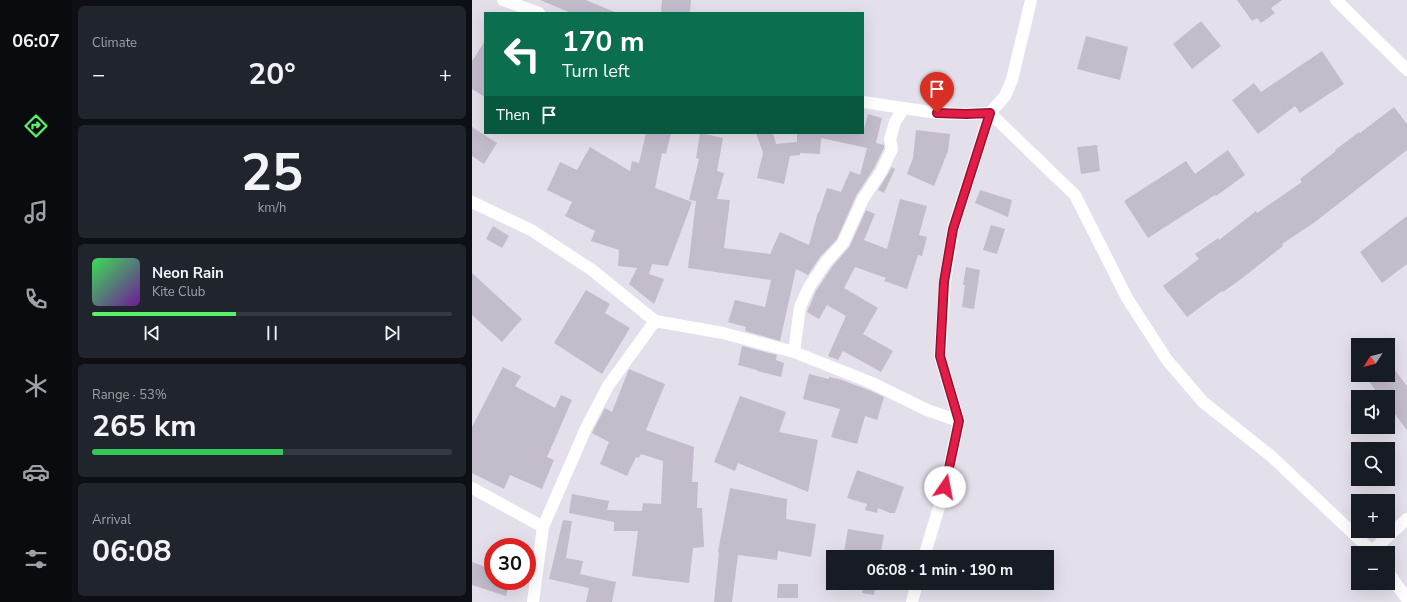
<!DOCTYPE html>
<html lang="en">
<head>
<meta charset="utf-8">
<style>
	body { margin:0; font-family:"Nunito Sans",sans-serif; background:#20242c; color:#f1f3f6; height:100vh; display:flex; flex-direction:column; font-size:15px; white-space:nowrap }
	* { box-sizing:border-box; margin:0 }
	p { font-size:13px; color:#9ea1a6 }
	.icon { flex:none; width:22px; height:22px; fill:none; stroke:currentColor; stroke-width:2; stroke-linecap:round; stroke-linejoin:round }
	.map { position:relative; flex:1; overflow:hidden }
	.panel { display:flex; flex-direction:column; gap:6px; padding:6px; background:#0d0f14; width:400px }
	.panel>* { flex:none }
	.top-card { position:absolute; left:12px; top:12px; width:380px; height:122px; border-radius:0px; box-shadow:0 4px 16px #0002; background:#0b6e4f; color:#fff; overflow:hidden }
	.needle { width:26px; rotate:234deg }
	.buttons { position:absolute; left:879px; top:338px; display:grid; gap:8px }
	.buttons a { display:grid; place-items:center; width:44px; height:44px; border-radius:0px; background:#171b24; box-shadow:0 4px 16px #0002; font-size:20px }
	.speed { position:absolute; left:12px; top:538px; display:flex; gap:8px; font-size:20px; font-weight:700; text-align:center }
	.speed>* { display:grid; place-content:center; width:52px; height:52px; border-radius:50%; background:#171b24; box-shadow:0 4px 16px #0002; line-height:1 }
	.speed .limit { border:6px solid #d22; background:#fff; color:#111 }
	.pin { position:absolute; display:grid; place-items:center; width:34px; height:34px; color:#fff; margin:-41px -17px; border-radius:50% 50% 50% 0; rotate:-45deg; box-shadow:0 0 4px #0007 }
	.pin .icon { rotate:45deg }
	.me { position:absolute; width:44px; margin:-22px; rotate:12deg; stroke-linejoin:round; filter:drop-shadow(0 0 3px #0008) }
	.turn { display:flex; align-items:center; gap:14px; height:84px; padding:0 12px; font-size:18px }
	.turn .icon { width:52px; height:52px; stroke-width:2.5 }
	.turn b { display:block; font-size:28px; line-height:34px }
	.then { display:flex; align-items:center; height:38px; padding:0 12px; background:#0003; gap:8px; font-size:15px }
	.big { font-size:30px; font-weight:700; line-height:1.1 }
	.panel .card { flex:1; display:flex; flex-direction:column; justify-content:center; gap:6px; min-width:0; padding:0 14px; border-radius:6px; background:#20242c }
	.panel .dial { align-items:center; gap:0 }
	.dial b { font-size:52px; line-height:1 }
	.song { display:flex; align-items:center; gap:12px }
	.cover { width:48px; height:48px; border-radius:6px; background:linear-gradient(135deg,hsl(130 70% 55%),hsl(280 70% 35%)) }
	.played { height:4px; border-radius:2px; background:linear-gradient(90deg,#57f269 40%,#363941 40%) }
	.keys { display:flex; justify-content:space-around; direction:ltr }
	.heat { display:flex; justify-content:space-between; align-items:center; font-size:22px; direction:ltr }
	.charge { height:6px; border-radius:3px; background:linear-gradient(90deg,#34c759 53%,#363941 0) }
	.trip { position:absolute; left:354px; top:550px; width:228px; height:40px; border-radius:0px; background:#171b24; box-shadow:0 4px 16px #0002; font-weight:700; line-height:40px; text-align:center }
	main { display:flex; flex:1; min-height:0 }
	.menu { display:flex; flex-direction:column; width:72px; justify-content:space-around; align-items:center; background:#090b0e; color:#9ea1a6 }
	.menu .icon { width:28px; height:28px }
	.menu .active { color:#57f269 }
	.menu b { font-size:18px; color:#f1f3f6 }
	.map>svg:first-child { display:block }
</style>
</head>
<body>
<main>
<nav class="menu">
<b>06:07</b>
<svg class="icon active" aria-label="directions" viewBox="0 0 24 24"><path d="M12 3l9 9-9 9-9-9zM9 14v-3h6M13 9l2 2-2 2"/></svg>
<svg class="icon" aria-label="music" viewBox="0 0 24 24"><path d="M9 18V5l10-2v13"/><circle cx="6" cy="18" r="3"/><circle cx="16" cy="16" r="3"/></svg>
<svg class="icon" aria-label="phone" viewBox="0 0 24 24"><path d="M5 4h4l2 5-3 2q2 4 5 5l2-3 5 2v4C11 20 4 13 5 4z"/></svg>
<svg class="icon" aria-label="climate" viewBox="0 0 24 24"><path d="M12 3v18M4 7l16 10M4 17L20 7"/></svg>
<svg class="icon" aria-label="car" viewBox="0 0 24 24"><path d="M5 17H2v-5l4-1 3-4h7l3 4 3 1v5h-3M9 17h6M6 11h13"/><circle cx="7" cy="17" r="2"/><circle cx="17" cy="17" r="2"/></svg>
<svg class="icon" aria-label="filters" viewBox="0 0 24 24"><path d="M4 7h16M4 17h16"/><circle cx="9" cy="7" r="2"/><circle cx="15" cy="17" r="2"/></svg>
</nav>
<section class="panel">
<div class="card"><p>Climate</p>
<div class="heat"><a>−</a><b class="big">20°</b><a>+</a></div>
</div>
<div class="card dial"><b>25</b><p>km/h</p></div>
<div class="card">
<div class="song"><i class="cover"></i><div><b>Neon Rain</b><p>Kite Club</p></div></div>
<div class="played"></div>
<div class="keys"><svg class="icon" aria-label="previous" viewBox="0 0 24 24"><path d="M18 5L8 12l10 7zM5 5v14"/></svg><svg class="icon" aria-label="pause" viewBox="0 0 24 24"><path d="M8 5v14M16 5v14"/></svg><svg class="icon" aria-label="next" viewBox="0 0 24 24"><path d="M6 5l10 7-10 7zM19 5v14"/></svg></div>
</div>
<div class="card"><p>Range · 53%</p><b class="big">265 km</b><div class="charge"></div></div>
<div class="card"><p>Arrival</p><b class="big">06:08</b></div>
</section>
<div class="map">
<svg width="935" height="602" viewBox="0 0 935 602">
	<rect width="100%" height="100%" fill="#e4e0eb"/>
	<!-- building -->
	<g fill="#c3bccb">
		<polygon points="68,0 114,0 145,13 99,13"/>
		<polygon points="190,0 219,0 218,13 189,13"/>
		<polygon points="765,0 810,0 799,8 803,13 789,23 785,18 780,21"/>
		<polygon points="729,21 749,46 720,69 701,44"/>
		<polygon points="614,36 656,47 648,80 605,69"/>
		<polygon points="13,41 13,97 0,89 0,61"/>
		<polygon points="850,51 872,84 828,113 823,106 786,134 760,100 782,83 789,92"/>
		<polygon points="922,107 935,124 935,150 843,222 810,244 811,246 769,279 751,292 750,291 715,317 691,286 727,259 723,254 746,238 747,240 784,211 785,213 830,182 828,179 864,151 863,150 887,132 888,133"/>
		<polygon points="396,114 410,118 404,143 412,145 412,148 402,168 384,196 365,239 348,257 336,275 324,269 308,341 273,331 274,327 256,322 263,300 293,307 299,280 216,268 224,201 217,200 227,159 224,158 228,133 251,138 245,171 252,173 245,199 258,200 252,248 298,254 308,232 337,245 346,212 347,212 355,188 369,192 378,171 388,175 395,148 349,138 348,154 328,153 328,155 318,156 312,184 285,178 291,153 284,133 301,133 304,144 325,142 325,133 350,133 349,137 350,133 391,133"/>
		<polygon points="0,127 25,143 12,164 0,156"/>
		<polygon points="444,130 478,134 476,151 462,186 435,174 441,158"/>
		<polygon points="174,133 199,133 194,154 190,153 183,188 220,202 196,266 180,264 177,274 192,279 182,304 157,284 165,268 146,266 147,250 119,241 123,231 93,216 100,202 75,190 88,162 105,170 118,147 158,171 160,161 167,163"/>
		<polygon points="625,145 628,171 609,174 605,147"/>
		<polygon points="756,150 773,175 744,196 743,195 676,238 652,201 714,161 723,174"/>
		<polygon points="420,167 423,169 412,193 406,190"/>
		<polygon points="508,190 540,200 536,217 503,203"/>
		<polygon points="428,199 455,206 447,235 455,237 450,256 446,255 435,289 412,281 414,278 383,267 372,288 406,308 391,334 421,351 409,372 371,351 366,360 356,356 374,316 355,305 347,319 335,312 344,291 360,267 378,246 394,210 403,214 392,240 415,249"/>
		<polygon points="935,216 935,264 910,283 888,252"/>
		<polygon points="519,225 533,229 525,254 511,250"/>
		<polygon points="21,226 37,236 30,248 14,239"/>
		<polygon points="494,267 508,270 502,309 490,307 493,285 491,285"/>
		<polygon points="0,273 50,319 30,342 0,315"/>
		<polygon points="114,290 138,304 133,313 158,328 130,374 82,343"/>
		<polygon points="270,346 305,355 304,360 312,363 309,377 285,371 285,370 266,365"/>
		<polygon points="916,361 935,386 935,430 916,405 916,397 908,397 897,381 905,375 916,375"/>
		<polygon points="31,367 49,376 43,386 83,408 89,395 100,400 75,457 82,460 70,489 38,475 32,489 0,473 0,427"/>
		<polygon points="157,369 193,384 174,430 222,447 220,482 226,482 225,508 230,508 232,547 221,548 217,583 160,576 166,531 142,531 142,522 97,513 100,494 137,501 135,510 170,511 171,503 189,504 191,461 169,454 167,458 164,457 155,476 128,464 137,442 120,433 133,408 140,412"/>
		<polygon points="337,374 357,379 357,377 367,379 399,391 412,397 405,420 393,416 385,444 359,437 368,409 331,399"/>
		<polygon points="268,396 314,412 307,432 346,440 336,492 266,463 263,471 242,462"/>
		<polygon points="385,470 432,487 423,513 418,513 406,508 405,513 393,510 395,504 375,498"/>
		<polygon points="258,488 315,499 314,519 344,524 339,557 306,551 305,560 266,555 260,602 242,602 247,553 246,552"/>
		<polygon points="91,520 100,521 94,558 111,561 108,574 144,582 140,602 114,602 117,588 77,579"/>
		<polygon points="376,529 412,535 408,557 371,557"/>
		<polygon points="0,562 21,570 21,581 38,581 34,596 0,585"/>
		<polygon points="391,583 404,583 402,595 390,593"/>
		<polygon points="306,584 326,584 326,598 305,598"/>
	</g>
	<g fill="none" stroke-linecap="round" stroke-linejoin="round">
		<!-- minor -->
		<g stroke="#fff" stroke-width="12">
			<polyline points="31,0 67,13"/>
			<polyline points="864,0 935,70"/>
			<polyline points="391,102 465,113 494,114 518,113 603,195 655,298 695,360 731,402 799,456 902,553"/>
			<polyline points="0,202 59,230 120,270 183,321 251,333 322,352 400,383 455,410 487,421"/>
			<polyline points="322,352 328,307 337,287 354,262 371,243 391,199 409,172 420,149 418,139 423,122 432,108"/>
			<polyline points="0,488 71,527"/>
			<polyline points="901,550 935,519"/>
			<polyline points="452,557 473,487 487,421 468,356 473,282 481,229 518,113 533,96 540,80 559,0"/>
			<polyline points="916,572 935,599"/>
			<polyline points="61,602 71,527 115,426 136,386 183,321"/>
			<polyline points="440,602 445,583"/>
		</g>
	</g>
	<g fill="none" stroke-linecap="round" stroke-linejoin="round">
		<!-- route casing -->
		<g stroke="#92132f" stroke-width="10">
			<polyline id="route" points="465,113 494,114 518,113 481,229 472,282 468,356 487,421 473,487"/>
		</g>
		<!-- route -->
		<use href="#route" stroke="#e11d48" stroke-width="7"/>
	</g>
</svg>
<div class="buttons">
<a><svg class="needle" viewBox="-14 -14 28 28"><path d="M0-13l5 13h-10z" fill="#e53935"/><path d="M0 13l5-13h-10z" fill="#9ea1a6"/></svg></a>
<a><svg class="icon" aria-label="sound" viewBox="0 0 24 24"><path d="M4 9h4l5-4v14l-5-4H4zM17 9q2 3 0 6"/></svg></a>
<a><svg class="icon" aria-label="search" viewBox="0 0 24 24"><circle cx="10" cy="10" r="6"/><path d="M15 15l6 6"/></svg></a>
<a>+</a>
<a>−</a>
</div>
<div class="speed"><div class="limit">30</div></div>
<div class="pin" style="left:465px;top:113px;background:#d93025"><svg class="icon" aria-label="arrive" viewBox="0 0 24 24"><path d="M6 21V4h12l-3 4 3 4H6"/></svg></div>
<svg class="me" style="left:473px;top:487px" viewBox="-20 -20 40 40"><circle r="19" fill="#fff"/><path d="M0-13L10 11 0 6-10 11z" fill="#e11d48"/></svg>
<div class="trip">06:08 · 1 min · 190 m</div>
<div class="top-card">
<div class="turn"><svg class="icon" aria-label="left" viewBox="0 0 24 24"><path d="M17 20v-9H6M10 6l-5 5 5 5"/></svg><div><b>170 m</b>Turn left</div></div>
<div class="then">Then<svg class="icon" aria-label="arrive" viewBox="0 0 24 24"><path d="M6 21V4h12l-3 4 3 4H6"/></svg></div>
</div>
</div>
</main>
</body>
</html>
